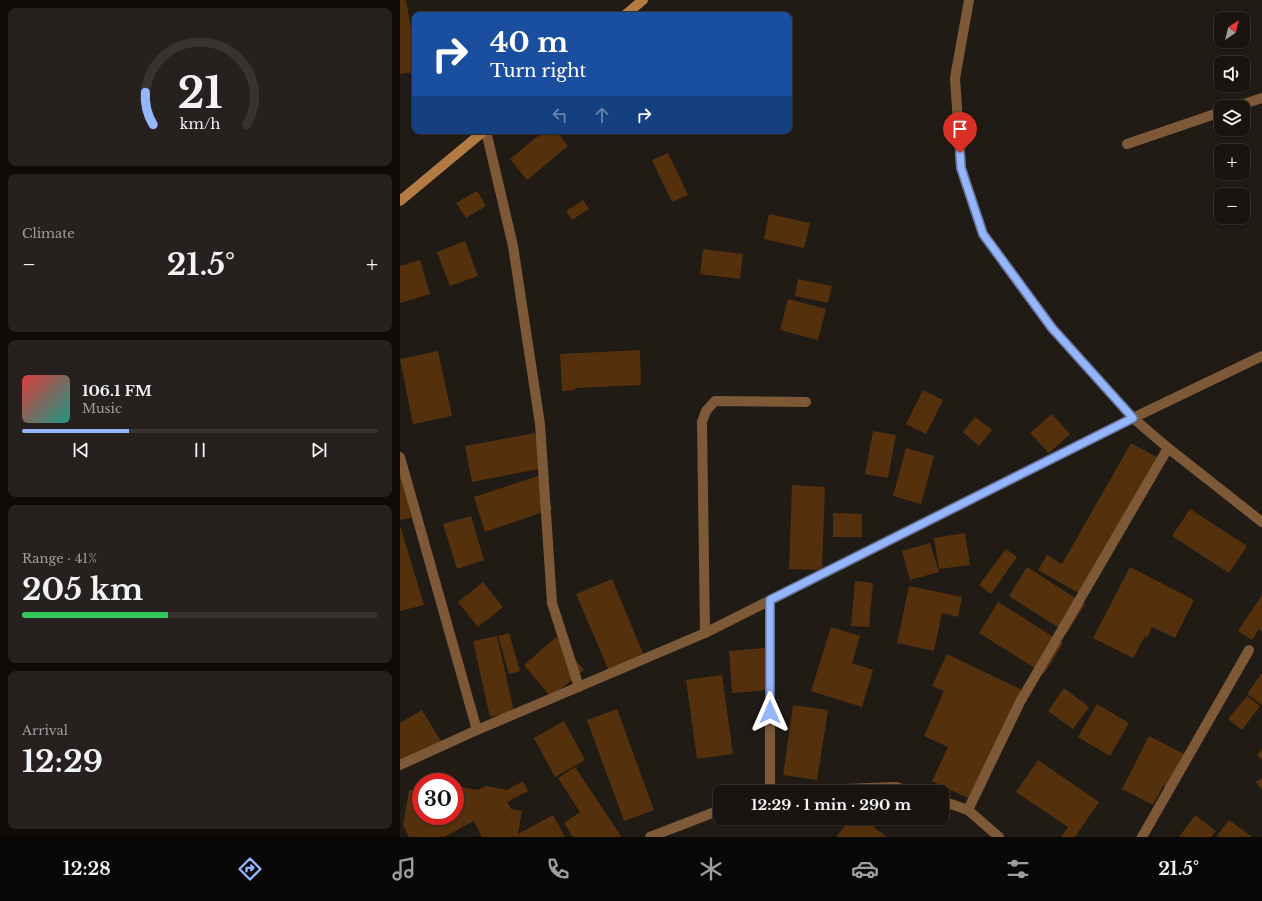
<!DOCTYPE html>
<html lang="en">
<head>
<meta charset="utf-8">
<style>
	body { margin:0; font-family:"Libre Baskerville",serif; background:#26211e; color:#f1f3f6; height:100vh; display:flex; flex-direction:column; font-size:15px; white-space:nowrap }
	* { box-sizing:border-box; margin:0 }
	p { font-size:13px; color:#9f9e9f }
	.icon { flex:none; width:22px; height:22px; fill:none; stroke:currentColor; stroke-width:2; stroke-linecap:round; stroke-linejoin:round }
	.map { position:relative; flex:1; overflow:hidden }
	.details { display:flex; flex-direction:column; gap:8px; padding:8px; background:#0e0b09; width:400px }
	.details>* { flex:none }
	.banner { position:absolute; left:12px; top:12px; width:380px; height:122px; border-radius:8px; box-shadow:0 1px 3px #0004,0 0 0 1px #373330; background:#1a4fa0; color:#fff; overflow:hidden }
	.needle { width:26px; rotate:35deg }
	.buttons { position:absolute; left:814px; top:12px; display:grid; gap:8px }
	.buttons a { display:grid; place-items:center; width:36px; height:36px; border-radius:8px; background:#191410; box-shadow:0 1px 3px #0004,0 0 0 1px #373330; font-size:20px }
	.speed { position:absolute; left:12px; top:773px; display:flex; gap:8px; font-size:20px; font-weight:700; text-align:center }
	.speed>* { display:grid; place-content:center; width:52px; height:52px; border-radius:50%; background:#191410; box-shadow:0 1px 3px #0004,0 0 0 1px #373330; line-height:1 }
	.speed .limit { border:6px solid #d22; background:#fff; color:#111 }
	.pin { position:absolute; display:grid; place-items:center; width:34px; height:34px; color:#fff; margin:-41px -17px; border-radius:50% 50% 50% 0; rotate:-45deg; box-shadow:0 0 4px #0007 }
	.pin .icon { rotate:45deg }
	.me { position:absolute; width:44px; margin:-22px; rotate:0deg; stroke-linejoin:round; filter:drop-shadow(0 0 3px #0008) }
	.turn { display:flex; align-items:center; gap:14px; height:84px; padding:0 12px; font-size:18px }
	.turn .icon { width:52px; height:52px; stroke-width:2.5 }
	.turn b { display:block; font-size:28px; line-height:34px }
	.lanes { display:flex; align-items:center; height:38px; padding:0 12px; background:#0003; justify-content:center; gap:20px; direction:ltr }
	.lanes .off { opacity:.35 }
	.big { font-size:30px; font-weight:700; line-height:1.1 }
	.details .tile { flex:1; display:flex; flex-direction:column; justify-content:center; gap:6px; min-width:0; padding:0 14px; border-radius:8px; background:#26211e }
	.details .dial { align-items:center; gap:0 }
	.dial svg { height:104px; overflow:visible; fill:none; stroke:#373330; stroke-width:7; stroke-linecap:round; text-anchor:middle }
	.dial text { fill:#f1f3f6; stroke:none }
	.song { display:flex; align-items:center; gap:12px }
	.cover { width:48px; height:48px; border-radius:6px; background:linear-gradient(135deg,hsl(0 70% 55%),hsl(170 70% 35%)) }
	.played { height:4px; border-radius:2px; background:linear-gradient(90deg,#95b6fd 30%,#373330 30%) }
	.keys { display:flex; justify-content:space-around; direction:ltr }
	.heat { display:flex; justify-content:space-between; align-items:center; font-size:22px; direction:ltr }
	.charge { height:6px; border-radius:3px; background:linear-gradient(90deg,#34c759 41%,#373330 0) }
	.trip { position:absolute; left:313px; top:785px; width:236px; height:40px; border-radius:8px; background:#191410; box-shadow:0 1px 3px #0004,0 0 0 1px #373330; font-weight:700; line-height:40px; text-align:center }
	.dock { display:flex; height:64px; justify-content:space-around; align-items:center; background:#0a0806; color:#9f9e9f }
	.dock .icon { width:28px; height:28px }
	.dock .on { color:#95b6fd }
	.dock b { font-size:18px; color:#f1f3f6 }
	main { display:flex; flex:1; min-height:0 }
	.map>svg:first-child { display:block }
</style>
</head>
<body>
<main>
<section class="details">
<div class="tile dial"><svg viewBox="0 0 100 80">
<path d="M14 69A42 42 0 1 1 86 69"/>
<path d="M14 69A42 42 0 0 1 8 44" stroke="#95b6fd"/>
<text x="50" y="56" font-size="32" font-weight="700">21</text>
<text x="50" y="72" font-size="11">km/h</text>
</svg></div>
<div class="tile"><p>Climate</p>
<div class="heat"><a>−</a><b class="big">21.5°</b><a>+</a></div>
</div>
<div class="tile">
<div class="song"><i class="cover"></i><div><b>106.1 FM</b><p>Music</p></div></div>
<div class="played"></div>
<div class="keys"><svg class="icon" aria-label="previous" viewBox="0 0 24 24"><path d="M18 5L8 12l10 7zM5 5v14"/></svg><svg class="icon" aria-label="pause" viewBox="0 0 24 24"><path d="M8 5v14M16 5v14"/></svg><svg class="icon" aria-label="next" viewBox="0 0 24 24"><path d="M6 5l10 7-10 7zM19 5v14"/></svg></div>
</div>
<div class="tile"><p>Range · 41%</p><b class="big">205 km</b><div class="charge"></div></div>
<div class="tile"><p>Arrival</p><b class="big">12:29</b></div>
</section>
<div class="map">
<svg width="862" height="837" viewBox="0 0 862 837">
	<rect width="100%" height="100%" fill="#211b16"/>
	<!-- building -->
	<g fill="#54310c">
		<polygon points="0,0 6,0 15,52 15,72 0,74"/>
		<polygon points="144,131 156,131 168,146 127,180 110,159"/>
		<polygon points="268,153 288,195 272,202 252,160"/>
		<polygon points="77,191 86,206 66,218 56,203"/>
		<polygon points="183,200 189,209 172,220 166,211"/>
		<polygon points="369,214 410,223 404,248 364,239"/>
		<polygon points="65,241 78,276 50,286 37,252"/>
		<polygon points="303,249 343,254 340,279 300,274"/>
		<polygon points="20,260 30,294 0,303 0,266"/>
		<polygon points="398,279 432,286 428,303 395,296"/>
		<polygon points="388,299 426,309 418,340 380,330"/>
		<polygon points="240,350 241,385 175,388 175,390 162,391 160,354"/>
		<polygon points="38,351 52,416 13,424 0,359"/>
		<polygon points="523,390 543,400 526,434 506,424"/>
		<polygon points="652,414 670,434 649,453 630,433"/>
		<polygon points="575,417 592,430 579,446 563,432"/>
		<polygon points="473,431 496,435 488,478 465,474"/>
		<polygon points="135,433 143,468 72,482 65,446"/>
		<polygon points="731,443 760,459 682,595 638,570 647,555 662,564"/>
		<polygon points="506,448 534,456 521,504 493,496"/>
		<polygon points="0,465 11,518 0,520"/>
		<polygon points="141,475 152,509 85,532 74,497"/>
		<polygon points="392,485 425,487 422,570 389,569"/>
		<polygon points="790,509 847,546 829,573 772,536"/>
		<polygon points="433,513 462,514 462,537 433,537"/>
		<polygon points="71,516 84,560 57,569 43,524"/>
		<polygon points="0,525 24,605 0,611"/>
		<polygon points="565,533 570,565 539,569 534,538"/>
		<polygon points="530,543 539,572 510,580 502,551"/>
		<polygon points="606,549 617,557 591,594 579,585"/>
		<polygon points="627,567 685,604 667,633 609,596"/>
		<polygon points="730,567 794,600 775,638 752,627 747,638 745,636 733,658 693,638"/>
		<polygon points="212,579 247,663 212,678 176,594"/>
		<polygon points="455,581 473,583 469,627 451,626"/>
		<polygon points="83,582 103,607 78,627 58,602"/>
		<polygon points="509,586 562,597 558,617 542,613 534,651 497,643"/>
		<polygon points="862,595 862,631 859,629 852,640 838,631"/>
		<polygon points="598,602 663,643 644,674 579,633"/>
		<polygon points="431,627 460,636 452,663 473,670 462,707 411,691"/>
		<polygon points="109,633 120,671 109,674 98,636"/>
		<polygon points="97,636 114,712 90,717 73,641"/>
		<polygon points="156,637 184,670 151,697 124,665"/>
		<polygon points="365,648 369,690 332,693 329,651"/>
		<polygon points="547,654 622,690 570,799 532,781 548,747 524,736 544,691 532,686"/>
		<polygon points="862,673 862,705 847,694"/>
		<polygon points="322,675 333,754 297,759 286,680"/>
		<polygon points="664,688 689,707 673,729 648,711"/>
		<polygon points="847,696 860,706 842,730 828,719"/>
		<polygon points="697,704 729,723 710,756 678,737"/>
		<polygon points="393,705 428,710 417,780 383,775"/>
		<polygon points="217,709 254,810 224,821 187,720"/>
		<polygon points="22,710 42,743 0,768 0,723"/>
		<polygon points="164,721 185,760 155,777 134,738"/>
		<polygon points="749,736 788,756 771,791 763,786 753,805 722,789"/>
		<polygon points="862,749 862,760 857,755"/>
		<polygon points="638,760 699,802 675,837 661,837 668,827 616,792"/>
		<polygon points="175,767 221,836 219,837 173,837 164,823 180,812 158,778"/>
		<polygon points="862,778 862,790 856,782"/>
		<polygon points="123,781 128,791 107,802 111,809 122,811 118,834 153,815 165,837 82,837 74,821 44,837 9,837 3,825 9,791 21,785 21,816 55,816 55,786 78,790 86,786 107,790"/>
		<polygon points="795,815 816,831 811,837 779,837"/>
		<polygon points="451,818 475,818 479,821 474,828 487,837 436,837"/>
		<polygon points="829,820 852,837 816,837"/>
	</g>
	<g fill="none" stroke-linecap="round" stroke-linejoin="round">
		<!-- street -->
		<g stroke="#7d5938" stroke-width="10">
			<polyline points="569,0 555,78 561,168 583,234 652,328 733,418 768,448 862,522"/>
			<polyline points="835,107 862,98"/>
			<polyline points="86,131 113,246 140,424 152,603 179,687"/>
			<polyline points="727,144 821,112"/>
			<polyline points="0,457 77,730"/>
			<polyline points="370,600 370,791"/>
			<polyline points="305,633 302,422 306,411 315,401 406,402"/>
			<polyline points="0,765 77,730 305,633 733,418 862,356"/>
			<polyline points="369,792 496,787 512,792"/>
			<polyline points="542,801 568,810 599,837"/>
			<polyline points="568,810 620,702 768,448"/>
			<polyline points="250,837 320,810"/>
			<polyline points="742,837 849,650"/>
		</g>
		<!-- secondary -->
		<g stroke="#b47a44" stroke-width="10">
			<polyline points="225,15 243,0"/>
			<polyline points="0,201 84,131"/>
		</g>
	</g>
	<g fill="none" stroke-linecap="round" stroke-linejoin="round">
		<!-- route casing -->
		<g stroke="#6176a4" stroke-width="10">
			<polyline id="route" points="370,712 370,600 733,418 652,328 583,234 561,168 560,153"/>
		</g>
		<!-- route -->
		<use href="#route" stroke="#95b6fd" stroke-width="7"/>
	</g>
</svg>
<div class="buttons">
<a><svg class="needle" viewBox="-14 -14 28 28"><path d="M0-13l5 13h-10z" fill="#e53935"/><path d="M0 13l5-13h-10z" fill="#9f9e9f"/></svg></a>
<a><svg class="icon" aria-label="sound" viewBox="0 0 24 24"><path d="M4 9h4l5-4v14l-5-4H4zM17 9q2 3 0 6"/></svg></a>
<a><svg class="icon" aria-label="layers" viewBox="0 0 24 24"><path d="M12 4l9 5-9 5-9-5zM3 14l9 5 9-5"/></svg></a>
<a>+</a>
<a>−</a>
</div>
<div class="speed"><div class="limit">30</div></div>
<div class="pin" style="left:560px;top:153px;background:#d93025"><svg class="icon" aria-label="arrive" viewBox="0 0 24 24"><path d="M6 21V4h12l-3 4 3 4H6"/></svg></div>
<svg class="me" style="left:370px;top:712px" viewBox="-20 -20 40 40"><path d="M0-17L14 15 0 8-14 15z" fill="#95b6fd" stroke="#fff" stroke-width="4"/></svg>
<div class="trip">12:29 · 1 min · 290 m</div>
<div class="banner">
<div class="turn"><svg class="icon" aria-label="right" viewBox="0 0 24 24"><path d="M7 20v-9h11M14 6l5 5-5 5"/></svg><div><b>40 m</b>Turn right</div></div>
<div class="lanes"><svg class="icon off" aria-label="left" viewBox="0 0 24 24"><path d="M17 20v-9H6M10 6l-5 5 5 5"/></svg><svg class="icon off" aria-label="ahead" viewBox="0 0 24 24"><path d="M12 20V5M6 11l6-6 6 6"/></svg><svg class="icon" aria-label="right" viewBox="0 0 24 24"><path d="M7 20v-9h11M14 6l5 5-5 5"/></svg></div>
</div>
</div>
</main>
<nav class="dock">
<b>12:28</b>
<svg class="icon on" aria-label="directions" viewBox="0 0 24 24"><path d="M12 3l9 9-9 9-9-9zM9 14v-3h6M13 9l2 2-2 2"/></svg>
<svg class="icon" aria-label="music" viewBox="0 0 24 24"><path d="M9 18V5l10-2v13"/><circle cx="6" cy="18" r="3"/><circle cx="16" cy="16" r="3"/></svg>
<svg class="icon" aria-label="phone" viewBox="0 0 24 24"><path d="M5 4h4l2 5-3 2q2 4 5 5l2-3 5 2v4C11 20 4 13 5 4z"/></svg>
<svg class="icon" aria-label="climate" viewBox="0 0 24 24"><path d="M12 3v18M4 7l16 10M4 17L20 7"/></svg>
<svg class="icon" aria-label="car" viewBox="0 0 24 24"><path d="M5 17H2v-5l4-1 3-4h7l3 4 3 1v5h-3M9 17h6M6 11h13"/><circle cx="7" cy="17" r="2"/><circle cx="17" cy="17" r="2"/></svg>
<svg class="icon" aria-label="filters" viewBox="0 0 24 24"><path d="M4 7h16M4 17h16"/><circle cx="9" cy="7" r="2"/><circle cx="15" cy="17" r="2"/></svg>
<b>21.5°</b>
</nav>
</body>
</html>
